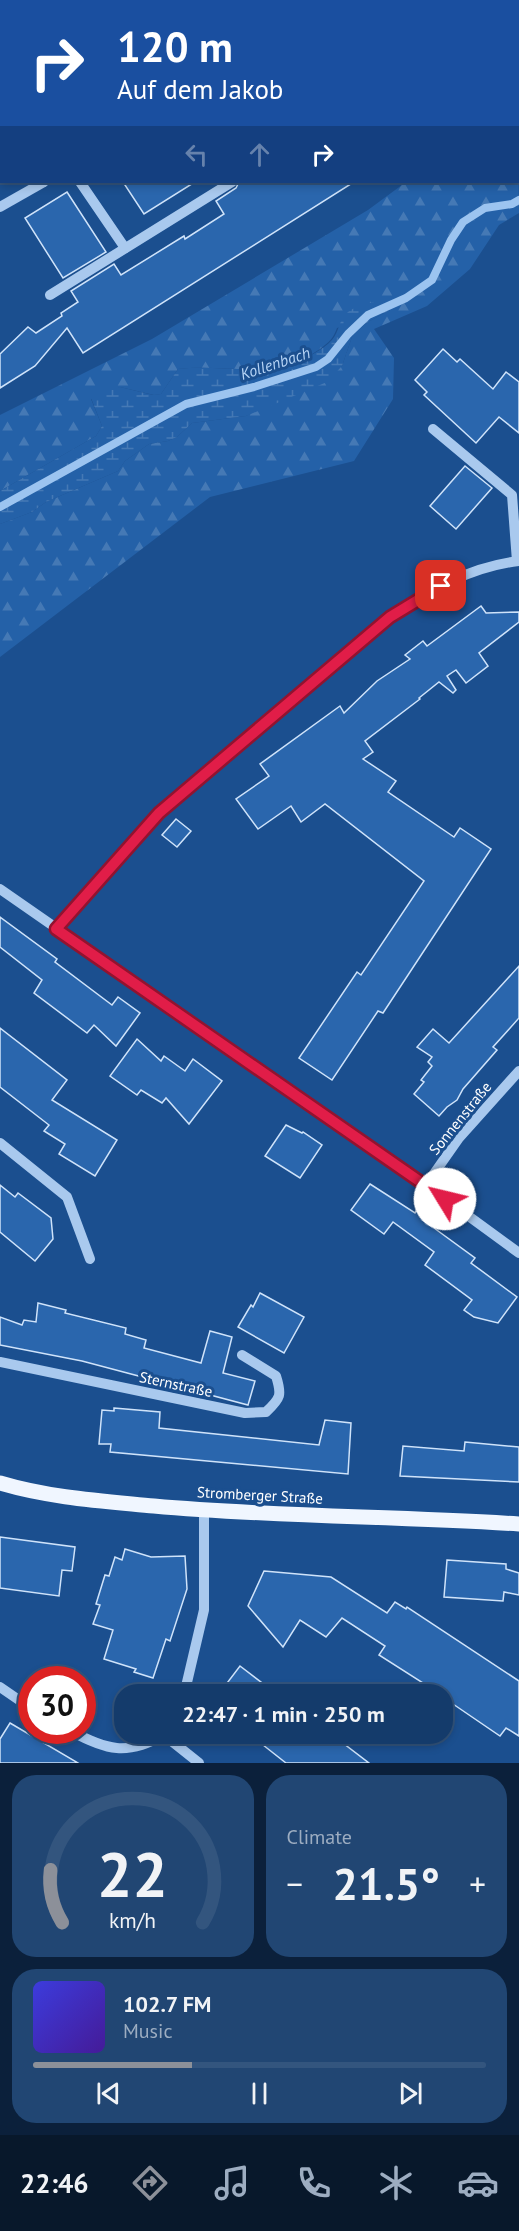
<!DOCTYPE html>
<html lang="en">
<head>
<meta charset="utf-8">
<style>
	body { margin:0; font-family:"PT Sans",sans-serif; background:#214673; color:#f1f3f6; height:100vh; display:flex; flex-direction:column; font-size:22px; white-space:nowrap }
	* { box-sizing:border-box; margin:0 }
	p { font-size:20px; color:#9dadc1 }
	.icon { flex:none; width:33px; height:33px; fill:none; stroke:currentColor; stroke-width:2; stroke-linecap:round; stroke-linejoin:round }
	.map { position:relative; height:1763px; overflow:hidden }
	.drawer { display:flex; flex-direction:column; gap:12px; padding:12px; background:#0b203b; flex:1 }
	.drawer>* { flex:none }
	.banner { position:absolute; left:0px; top:0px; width:519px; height:183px; box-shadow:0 3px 9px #0003,0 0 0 2px #33557e; background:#1a4fa0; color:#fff; overflow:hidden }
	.speed { position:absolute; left:18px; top:1666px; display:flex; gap:12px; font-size:30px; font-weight:700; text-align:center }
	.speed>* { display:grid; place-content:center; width:78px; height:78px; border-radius:50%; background:#143b6b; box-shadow:0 3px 9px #0003,0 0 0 2px #33557e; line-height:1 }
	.speed .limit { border:9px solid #d22; background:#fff; color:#111 }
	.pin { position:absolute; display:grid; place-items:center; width:51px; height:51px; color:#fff; margin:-26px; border-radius:12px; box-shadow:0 3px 9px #0006 }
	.me { position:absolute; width:66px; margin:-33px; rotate:306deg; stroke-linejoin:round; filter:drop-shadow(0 0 4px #0008) }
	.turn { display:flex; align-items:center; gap:21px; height:126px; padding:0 18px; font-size:27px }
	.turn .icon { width:78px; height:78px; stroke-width:2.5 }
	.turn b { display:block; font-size:42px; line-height:51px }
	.lanes { display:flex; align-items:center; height:57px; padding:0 18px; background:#0003; justify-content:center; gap:30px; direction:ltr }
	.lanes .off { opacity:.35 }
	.big { font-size:45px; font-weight:800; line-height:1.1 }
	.drawer .tile { flex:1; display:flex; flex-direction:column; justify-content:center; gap:9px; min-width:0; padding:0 21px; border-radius:24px; background:#214673 }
	.drawer .dial { align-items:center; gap:0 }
	.dial svg { height:156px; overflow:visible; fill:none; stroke:#33557e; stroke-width:7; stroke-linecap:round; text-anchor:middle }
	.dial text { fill:#f1f3f6; stroke:none }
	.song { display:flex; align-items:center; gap:18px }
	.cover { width:72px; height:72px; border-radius:9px; background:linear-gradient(135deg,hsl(240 70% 55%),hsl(260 70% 35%)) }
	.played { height:6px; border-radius:3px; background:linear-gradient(90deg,#8c9099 35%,#33557e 35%) }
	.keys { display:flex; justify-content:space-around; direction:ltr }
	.heat { display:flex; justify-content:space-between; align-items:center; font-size:33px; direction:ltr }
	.drawer .tiles { flex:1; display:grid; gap:12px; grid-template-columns:1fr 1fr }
	.tile:last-child { grid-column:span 2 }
	.trip { position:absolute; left:114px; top:1684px; width:339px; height:60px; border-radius:24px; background:#143b6b; box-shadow:0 3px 9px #0003,0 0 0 2px #33557e; font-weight:800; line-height:60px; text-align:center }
	.tabs { display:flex; height:96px; justify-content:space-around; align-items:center; background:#08182b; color:#9dadc1 }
	.tabs .icon { width:42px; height:42px }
	.tabs .selected { color:#8c9099 }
	.tabs b { font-size:27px; color:#f1f3f6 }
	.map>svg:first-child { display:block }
</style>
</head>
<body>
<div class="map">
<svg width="519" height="1763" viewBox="0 0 519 1763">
	<defs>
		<pattern id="forest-firs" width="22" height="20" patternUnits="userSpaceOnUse" patternTransform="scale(1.5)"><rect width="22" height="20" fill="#2461a8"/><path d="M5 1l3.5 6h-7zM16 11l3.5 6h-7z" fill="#4579b5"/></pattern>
		<pattern id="wetland-marsh" width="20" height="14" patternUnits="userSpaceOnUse" patternTransform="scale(1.5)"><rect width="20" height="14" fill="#2461a8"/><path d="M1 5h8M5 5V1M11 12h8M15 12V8" fill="none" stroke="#4579b5"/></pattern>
	</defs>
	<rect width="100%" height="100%" fill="#1b4f8f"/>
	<!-- forest -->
	<path fill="url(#forest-firs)" d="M 518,143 L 519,213 L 499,225 L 470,269 L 427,306 L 374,329 L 394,358 L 393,399 L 354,461 L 210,497 L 0,657 L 0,524 L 32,512 L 46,502 L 118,471 L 125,461 L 149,444 L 168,441 L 177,437 L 192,423 L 246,416 L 342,366 L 353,334 L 368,322 L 390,310 L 337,328 C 333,339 329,342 320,349 C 274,382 228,363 178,369 L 161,394 L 154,395 L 120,387 L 91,399 L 102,426 L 96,436 L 0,491 L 0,415 L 152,339 L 368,210 L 406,182 L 518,182 Z"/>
	<!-- wetland -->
	<path fill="url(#wetland-marsh)" d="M 397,298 L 390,310 L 368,322 L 353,334 L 342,366 L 327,382 L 246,416 L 192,423 L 177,437 L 168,441 L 149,444 L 125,461 L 118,471 L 46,502 L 32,512 L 0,524 L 0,491 L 96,436 L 102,426 L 91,398 L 96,391 L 120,387 L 153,395 L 161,394 L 178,369 C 216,364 255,376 293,363 C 305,359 323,350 332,340 C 339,332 339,319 348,312 C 359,303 384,300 397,298 Z"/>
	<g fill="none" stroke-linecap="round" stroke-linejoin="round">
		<!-- stream -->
		<polyline stroke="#9cc4f0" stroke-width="8" points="0,507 186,404 254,387 316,367 328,359 348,334 368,315 406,298 432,280 451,240 463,222 485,208 512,204 519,200"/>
	</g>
	<!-- building -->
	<g fill="#2a66ad" stroke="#cfe3fa" stroke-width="1.5">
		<polygon points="123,182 195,182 144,214"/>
		<polygon points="239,182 354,182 83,353 67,328 35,366 0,388 0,354 28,327 36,333 62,316 61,313 78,302 71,291 114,264 121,275 184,236 185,239 224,214 216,201 236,188"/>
		<polygon points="67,192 106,252 63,278 25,218"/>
		<polygon points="443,349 457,362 460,359 493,389 506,372 519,382 519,433 499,417 476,443 424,395 427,392 415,380"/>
		<polygon points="465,466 492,488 456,529 430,506"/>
		<polygon points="481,606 486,613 519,612 519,622 479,653 488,666 466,683 456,670 447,676 456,690 453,693 439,682 419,698 420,699 365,741 373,752 363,759 396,781 388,792 454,837 460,828 491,849 383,1013 378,1011 332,1080 299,1058 357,972 361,975 424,881 325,804 301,822 291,806 258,829 236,799 269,776 260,764 340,706 344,713 377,681 410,659 405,655 423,641 427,646"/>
		<polygon points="176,819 191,831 177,847 162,835"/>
		<polygon points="0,917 57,959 55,962 112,1005 118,997 140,1013 116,1046 94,1025 87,1033 34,993 42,980 0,947"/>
		<polygon points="519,966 519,1018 493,1047 497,1050 463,1089 457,1100 447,1107 439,1116 414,1094 424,1082 421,1080 432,1066 428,1062 432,1057 417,1047 433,1029 449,1043"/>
		<polygon points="0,1028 67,1080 52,1100 117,1140 95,1176 59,1154 65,1144 44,1131 49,1125 0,1087"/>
		<polygon points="137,1039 161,1061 164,1056 185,1071 193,1059 222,1081 189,1124 166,1098 162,1103 141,1090 137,1095 110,1076"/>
		<polygon points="286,1125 302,1133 303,1132 322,1145 300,1178 265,1156"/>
		<polygon points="370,1184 415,1213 416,1211 436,1226 434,1228 475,1258 471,1263 517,1297 498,1323 474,1317 464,1310 472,1300 425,1265 434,1252 393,1222 384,1234 351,1210"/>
		<polygon points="0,1185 15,1197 18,1193 51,1218 53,1239 35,1261 0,1232"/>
		<polygon points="260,1293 304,1317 284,1353 238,1327 251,1305 253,1307"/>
		<polygon points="38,1303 66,1310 65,1313 126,1328 125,1334 146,1340 144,1348 201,1363 210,1331 232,1337 223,1373 255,1381 248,1405 82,1361 0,1345 0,1317 22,1325 24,1320 36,1322"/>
		<polygon points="114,1408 160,1412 159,1428 319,1445 325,1420 351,1423 348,1474 110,1452 111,1444 99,1444 102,1410 114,1411"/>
		<polygon points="465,1442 519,1447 519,1482 400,1476 403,1446 464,1451"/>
		<polygon points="0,1537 75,1547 72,1571 62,1570 59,1596 0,1588"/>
		<polygon points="125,1549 151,1557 185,1556 187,1589 170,1641 166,1639 153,1678 134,1672 136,1669 104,1659 113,1630 93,1624 100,1605 96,1604 105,1575 109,1576 115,1557 122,1560"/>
		<polygon points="447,1560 506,1564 506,1569 519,1573 519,1595 504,1592 503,1601 444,1597"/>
		<polygon points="264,1571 331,1577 387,1613 395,1602 406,1609 407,1607 519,1681 519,1736 506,1728 500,1736 453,1704 442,1695 379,1655 385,1646 342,1618 326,1637 300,1620 283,1647 248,1606"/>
		<polygon points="240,1666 278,1695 218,1695"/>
		<polygon points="10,1723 78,1763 0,1763 0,1739"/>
		<polygon points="249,1734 331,1734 369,1763 286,1763"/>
	</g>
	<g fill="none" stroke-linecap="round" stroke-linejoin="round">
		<!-- minor -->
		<g stroke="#a9c9ee" stroke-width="10">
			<polyline points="80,182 125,248"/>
			<polyline points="0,207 44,182"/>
			<polyline points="50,295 232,182"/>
			<polyline points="433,429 512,495 517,561"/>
			<polyline points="0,889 426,1185 519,1253"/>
			<path d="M 56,929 L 159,813 L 390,617 C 431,590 469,567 519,561"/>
			<polyline points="0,1143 67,1197 90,1259"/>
			<polyline points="426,1185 459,1138 519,1071"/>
			<path d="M 0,1362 L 245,1413 L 266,1412 C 281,1398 282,1395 276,1376 L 242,1355"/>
			<polyline points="0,1687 32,1709"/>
			<polyline points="184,1695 204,1610 204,1510"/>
			<path d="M 71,1731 C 106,1750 127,1756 164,1735"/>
			<polyline points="164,1735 199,1763"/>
		</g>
		<!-- major -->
		<path stroke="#f0f6ff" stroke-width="15" d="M 0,1483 C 50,1498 102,1501 154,1506 C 275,1517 397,1516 519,1524"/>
		<!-- rail -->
		<g stroke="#fff" stroke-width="4.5" stroke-dasharray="10 4.5" stroke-linecap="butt">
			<polyline points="241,0 245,2"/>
			<polyline points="518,113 519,114"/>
		</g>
	</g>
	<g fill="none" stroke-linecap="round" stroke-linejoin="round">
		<!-- route casing -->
		<g stroke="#92132f" stroke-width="15">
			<polyline id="route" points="441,586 390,617 159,813 56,929 445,1199"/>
		</g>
		<!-- route -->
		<use href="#route" stroke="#e11d48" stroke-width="10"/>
	</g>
	<g text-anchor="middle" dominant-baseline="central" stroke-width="6" stroke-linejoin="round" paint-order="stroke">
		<!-- street labels -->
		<g font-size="15" fill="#fff" stroke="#1b4f8f">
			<text transform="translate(460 1118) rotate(-51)">Sonnenstraße</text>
			<text transform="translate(176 1384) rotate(12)">Sternstraße</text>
			<text transform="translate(260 1495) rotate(3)">Stromberger Straße</text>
		</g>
		<!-- water labels -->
		<g font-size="16" font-style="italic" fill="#b5d3f5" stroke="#1b4f8f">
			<text transform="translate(275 363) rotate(-18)">Kollenbach</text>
		</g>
	</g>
</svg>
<div class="speed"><div class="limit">30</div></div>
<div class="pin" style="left:441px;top:586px;background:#d93025"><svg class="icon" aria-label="arrive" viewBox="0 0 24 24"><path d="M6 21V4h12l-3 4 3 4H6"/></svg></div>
<svg class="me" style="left:445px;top:1199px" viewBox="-20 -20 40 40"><circle r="19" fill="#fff"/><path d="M0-13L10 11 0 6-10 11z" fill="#e11d48"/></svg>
<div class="trip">22:47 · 1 min · 250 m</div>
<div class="banner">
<div class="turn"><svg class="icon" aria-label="right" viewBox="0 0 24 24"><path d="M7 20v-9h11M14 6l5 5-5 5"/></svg><div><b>120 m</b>Auf dem Jakob</div></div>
<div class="lanes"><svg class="icon off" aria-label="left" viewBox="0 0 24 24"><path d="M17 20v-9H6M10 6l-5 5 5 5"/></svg><svg class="icon off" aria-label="ahead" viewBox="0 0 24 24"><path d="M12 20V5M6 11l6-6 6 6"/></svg><svg class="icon" aria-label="right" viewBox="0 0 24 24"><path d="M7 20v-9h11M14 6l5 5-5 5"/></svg></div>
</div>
</div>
<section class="drawer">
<div class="tiles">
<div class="tile dial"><svg viewBox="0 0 100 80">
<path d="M14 69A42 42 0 1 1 86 69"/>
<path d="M14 69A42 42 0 0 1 8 42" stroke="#8c9099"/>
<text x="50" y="56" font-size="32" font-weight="700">22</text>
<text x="50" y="72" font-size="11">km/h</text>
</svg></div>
<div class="tile"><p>Climate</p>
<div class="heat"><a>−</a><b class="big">21.5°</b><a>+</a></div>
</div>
<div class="tile">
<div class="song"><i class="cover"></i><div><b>102.7 FM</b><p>Music</p></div></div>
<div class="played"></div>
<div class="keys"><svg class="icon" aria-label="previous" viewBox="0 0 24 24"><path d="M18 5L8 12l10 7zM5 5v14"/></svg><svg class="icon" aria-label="pause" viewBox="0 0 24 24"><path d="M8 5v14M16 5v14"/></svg><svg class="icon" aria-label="next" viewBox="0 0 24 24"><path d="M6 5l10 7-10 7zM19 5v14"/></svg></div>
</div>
</div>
</section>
<nav class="tabs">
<b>22:46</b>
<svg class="icon selected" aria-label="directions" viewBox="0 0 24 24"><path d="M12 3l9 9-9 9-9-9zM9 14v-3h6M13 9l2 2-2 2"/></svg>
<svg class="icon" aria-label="music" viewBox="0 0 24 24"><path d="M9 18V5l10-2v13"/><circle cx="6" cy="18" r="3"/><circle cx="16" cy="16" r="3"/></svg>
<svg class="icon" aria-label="phone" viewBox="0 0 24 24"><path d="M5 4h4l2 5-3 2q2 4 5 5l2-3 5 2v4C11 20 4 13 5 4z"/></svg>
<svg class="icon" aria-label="climate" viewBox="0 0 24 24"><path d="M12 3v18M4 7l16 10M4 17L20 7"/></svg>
<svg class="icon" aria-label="car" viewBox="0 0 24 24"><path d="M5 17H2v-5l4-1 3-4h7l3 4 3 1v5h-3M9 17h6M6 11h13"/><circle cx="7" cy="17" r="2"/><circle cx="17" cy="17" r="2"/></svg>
</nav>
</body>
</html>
